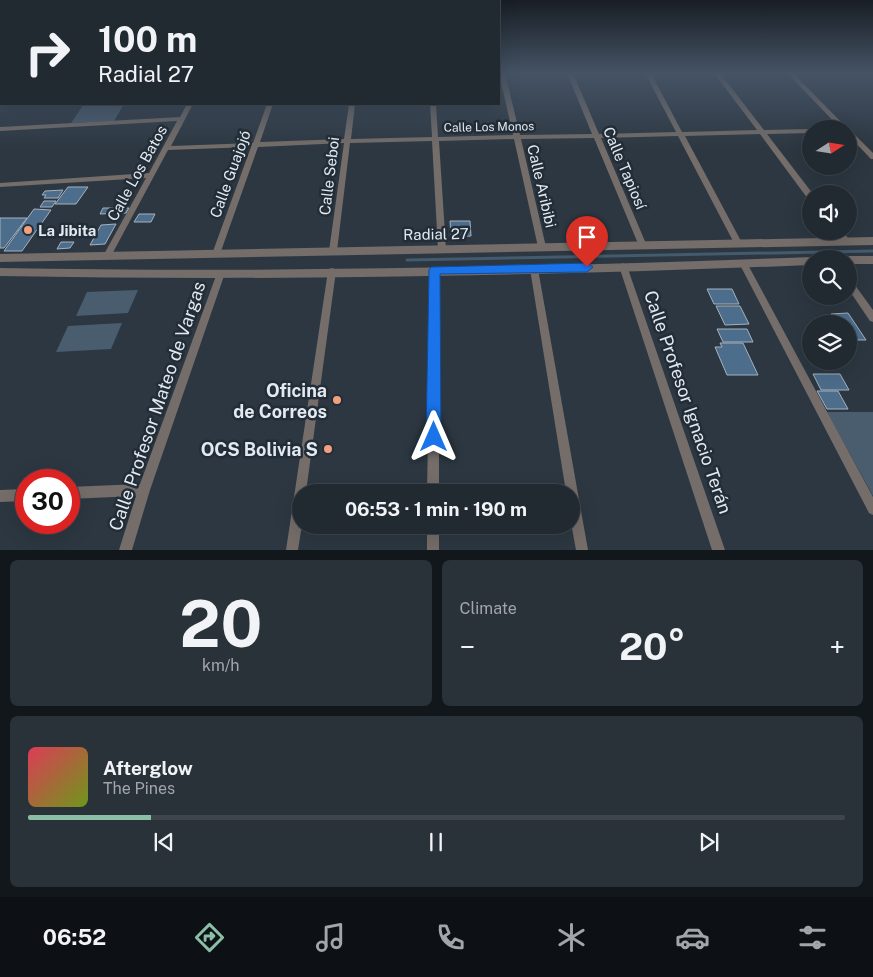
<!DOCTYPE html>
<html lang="en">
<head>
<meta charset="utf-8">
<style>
	body { margin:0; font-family:"Public Sans",sans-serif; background:#293139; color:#f1f3f6; height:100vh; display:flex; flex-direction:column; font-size:19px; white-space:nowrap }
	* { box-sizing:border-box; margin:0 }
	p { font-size:16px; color:#a2a6ab }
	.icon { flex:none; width:28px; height:28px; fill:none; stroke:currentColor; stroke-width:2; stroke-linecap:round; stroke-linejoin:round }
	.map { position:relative; height:550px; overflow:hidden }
	.drawer { display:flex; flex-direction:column; gap:10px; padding:10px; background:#12171b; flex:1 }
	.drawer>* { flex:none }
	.hud { position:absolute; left:0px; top:0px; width:500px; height:105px; box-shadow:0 5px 20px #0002,0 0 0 1px #3e454d; background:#212931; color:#f1f3f6; overflow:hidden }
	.needle { width:32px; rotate:78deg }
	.buttons { position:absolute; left:802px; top:120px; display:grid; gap:10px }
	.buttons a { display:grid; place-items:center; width:55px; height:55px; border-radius:50%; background:#212931; box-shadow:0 5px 20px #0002,0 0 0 1px #3e454d; font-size:25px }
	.speed { position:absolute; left:15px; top:469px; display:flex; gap:10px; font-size:25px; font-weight:700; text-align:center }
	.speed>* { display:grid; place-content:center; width:65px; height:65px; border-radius:50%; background:#212931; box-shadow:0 5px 20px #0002,0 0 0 1px #3e454d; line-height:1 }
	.speed .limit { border:8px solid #d22; background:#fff; color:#111 }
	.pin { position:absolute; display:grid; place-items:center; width:42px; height:42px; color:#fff; margin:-51px -21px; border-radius:50% 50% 50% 0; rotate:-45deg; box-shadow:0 0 5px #0007 }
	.pin .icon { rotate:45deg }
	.me { position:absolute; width:55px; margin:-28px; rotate:0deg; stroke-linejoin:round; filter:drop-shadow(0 0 4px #0008) }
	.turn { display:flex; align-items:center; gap:18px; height:105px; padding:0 15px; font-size:22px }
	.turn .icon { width:65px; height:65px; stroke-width:2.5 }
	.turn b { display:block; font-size:35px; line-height:42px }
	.big { font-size:38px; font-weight:700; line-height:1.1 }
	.drawer .card { flex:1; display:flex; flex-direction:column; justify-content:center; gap:8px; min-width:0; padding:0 18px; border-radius:8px; background:#293139 }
	.drawer .dial { align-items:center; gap:0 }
	.dial b { font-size:65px; line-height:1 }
	.song { display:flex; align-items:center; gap:15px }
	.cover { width:60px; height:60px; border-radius:8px; background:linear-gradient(135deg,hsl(350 70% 55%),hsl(80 70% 35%)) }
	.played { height:5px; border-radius:2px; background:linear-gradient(90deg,#8abfa5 15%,#3e454d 15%) }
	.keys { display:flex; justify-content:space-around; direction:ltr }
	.heat { display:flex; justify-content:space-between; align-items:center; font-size:28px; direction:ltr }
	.drawer .tiles { flex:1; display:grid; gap:10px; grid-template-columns:1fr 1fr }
	.card:last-child { grid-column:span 2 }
	.trip { position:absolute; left:292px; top:484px; width:288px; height:50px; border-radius:25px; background:#212931; box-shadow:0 5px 20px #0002,0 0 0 1px #3e454d; font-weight:700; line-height:50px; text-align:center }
	.dock { display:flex; height:80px; justify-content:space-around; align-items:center; background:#0d1014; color:#a2a6ab }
	.dock .icon { width:35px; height:35px }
	.dock .active { color:#8abfa5 }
	.dock b { font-size:22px; color:#f1f3f6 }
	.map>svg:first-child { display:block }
</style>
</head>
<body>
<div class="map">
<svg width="873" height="550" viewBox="0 0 873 550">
	<rect width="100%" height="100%" fill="#2c3741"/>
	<!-- green -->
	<g fill="#495d6f">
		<polygon points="84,104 124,104 114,121 71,123"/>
		<polygon points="138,290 128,313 76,316 87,292"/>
		<polygon points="122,323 111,349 56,352 68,326"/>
		<polygon points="827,412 873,412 873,496"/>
	</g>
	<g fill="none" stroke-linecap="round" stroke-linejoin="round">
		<!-- stream -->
		<polyline stroke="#445a6d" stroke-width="3" points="407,260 873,251"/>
	</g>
	<!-- building -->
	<g fill="#4c6d8b" stroke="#a5b2be">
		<polygon points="68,187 88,187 76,204 55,204"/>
		<polygon points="63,190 58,198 44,198 46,195 42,195 45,191"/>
		<polygon points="44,201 56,201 52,207 40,207"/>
		<polygon points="103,208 129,208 126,213 100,214"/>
		<polygon points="34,209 51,210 22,251 4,251"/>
		<polygon points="139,214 155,214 151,222 134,222"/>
		<polygon points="0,218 27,218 4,248 0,248"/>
		<polygon points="450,221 470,221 471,236 451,237"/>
		<polygon points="116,224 105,244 90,245 101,225"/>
		<polygon points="61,242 74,242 70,248 57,249"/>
		<polygon points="707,289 732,289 739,304 714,304"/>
		<polygon points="716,306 740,306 749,324 725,325"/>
		<polygon points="848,313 866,340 849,340 849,324 837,324 831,314"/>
		<polygon points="717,329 747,329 753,342 723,342"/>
		<polygon points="720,343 743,343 758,375 727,375 715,347 722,347"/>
		<polygon points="813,374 840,374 849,390 821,390"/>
		<polygon points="817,391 838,391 848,409 827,409"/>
	</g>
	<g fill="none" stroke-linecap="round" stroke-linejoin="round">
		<!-- minor -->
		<g fill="#746d69" fill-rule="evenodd">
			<polygon points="499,73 505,73 520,135 592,134 567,73 573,73 599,134 676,132 645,73 651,73 682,132 757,130 714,73 720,73 764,130 811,129 811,133 767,134 813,194 811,194 811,199 808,199 760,134 685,136 742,243 738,246 734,243 678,136 601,138 647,246 643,249 639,246 594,138 521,139 546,247 542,250 538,247 514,139 439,141 446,249 442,252 438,249 432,141 350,143 337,251 333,254 329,251 344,143 258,147 220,254 216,257 212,254 251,147 168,150 110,258 107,259 103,256 146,178 0,187 0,183 149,173 177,121 0,131 0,127 180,117 187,104 193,104 171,146 253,143 267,104 273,104 260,142 344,139 349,104 355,104 351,139 432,137 430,104 436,104 438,137 513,135"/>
			<polygon points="787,73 793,73 848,129 841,129"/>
			<rect x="0" y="82" width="1" height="4"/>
			<polygon points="849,130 851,131 873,153 873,159 871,159 849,136"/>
			<polygon points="834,231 843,231 850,241 849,243 843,243"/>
			<polygon points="743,260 746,261 873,497 873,515 869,513 739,263"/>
			<polygon points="623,263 627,266 725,550 712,550 619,266"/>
			<polygon points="534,266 537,267 538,269 588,550 576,550 571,523 571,492 566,492 530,269 531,267"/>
			<polygon points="435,267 438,268 439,270 439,492 427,492 431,270 432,268"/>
			<polygon points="332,268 335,269 336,271 306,492 301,492 302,525 298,550 286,550 328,271 329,269"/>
			<polygon points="221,270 224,271 225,273 150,490 132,550 119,550 136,496 69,499 69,487 140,484 217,273 218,271"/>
			<polygon points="849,280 852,281 873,310 873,322 870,321 849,290"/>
			<polygon points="26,489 26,501 0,502 0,490"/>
			<rect x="427" y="525" width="12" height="25"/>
		</g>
		<!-- tertiary -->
		<g fill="#746d69" fill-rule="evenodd">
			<polygon points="873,237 873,245 0,262 0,254"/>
			<polygon points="849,256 873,256 873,264 849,264 849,259 844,259"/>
			<path d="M 811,257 L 815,259 L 811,259 L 811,265 C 541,276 270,281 0,276 L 0,268 C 270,273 541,267 811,257 Z"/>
		</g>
	</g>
	<!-- sky -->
	<linearGradient id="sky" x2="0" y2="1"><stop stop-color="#181e24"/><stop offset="0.49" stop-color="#455365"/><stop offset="1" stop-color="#455365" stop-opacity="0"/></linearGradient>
	<rect width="873" height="149" fill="url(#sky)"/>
	<!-- route -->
	<polygon fill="#1a73e8" stroke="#114b97" points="587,263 593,267 587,272 440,274 441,437 439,442 434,444 429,442 426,437 429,270 431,267"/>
	<!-- markers -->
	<g fill="#f1a17d" stroke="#222d37" stroke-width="2">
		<circle cx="28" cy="230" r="5"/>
		<circle cx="337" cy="400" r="5"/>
		<circle cx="328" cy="449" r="5"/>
	</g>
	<g text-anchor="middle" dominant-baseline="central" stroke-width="5" stroke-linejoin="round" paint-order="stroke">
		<!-- far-street labels -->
		<g font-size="12" fill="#e2e9f0" stroke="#222d37">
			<text transform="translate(489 127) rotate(-1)">Calle Los Monos</text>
		</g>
		<!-- street labels -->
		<g font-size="15" fill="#e2e9f0" stroke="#222d37">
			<text transform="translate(625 168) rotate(67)">Calle Tapiosí</text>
			<text transform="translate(137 173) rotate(-61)">Calle Los Batos</text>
			<text transform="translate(230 174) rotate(-70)">Calle Guajojó</text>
			<text transform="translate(329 176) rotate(-83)">Calle Seboi</text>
			<text transform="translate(542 186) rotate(77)">Calle Aribibi</text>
			<text transform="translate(436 234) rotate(-1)">Radial 27</text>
		</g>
		<!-- poi labels -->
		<g font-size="15" font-weight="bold" fill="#e2e9f0" stroke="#222d37" text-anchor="start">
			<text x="38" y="230">La Jibita</text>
		</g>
		<!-- near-poi labels -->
		<g font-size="18" font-weight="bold" fill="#e2e9f0" stroke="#222d37" text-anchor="end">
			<text x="327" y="390">Oficina<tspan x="327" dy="21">de Correos</tspan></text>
			<text x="318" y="449">OCS Bolivia S</text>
		</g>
		<!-- near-street labels -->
		<g font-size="18" fill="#e2e9f0" stroke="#222d37">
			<text transform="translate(688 402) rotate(71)">Calle Profesor Ignacio Terán</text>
			<text transform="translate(157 406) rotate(-71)">Calle Profesor Mateo de Vargas</text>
		</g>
	</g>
</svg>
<div class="buttons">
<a><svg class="needle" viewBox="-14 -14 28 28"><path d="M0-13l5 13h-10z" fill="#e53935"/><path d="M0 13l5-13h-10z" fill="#a2a6ab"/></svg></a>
<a><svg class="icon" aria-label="sound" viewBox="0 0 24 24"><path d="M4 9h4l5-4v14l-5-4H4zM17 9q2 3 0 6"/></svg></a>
<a><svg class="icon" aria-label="search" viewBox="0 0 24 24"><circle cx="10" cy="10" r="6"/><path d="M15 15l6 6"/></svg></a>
<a><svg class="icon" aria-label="layers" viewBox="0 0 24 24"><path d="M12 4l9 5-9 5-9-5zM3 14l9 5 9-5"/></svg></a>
</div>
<div class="speed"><div class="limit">30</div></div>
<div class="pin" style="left:587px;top:267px;background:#d93025"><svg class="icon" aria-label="arrive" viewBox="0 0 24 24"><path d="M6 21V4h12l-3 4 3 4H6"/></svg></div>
<svg class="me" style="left:434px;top:437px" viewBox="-20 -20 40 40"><path d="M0-17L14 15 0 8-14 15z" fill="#1a73e8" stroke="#fff" stroke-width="4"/></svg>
<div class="trip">06:53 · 1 min · 190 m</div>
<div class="hud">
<div class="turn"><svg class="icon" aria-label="right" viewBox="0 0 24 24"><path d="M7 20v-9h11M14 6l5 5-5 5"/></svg><div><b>100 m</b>Radial 27</div></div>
</div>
</div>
<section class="drawer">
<div class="tiles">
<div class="card dial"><b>20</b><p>km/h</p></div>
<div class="card"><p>Climate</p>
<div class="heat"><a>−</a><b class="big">20°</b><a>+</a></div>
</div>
<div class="card">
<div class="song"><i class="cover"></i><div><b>Afterglow</b><p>The Pines</p></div></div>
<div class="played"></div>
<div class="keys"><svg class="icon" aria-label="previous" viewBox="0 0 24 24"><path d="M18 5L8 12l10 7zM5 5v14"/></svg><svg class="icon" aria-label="pause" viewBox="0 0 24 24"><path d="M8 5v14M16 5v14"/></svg><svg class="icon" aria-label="next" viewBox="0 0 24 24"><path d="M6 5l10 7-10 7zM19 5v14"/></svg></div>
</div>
</div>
</section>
<nav class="dock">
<b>06:52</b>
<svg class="icon active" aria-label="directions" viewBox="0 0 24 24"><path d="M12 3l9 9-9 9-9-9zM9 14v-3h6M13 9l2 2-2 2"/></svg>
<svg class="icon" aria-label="music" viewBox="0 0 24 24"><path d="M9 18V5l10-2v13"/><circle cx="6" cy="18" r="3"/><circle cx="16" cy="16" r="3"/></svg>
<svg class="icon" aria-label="phone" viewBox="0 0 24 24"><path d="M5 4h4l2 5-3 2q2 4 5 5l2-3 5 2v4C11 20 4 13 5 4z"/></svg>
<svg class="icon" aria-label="climate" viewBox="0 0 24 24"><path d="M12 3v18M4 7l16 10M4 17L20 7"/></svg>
<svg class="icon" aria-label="car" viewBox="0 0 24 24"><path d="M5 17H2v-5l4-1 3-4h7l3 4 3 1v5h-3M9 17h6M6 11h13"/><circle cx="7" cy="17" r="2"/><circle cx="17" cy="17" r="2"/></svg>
<svg class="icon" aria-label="filters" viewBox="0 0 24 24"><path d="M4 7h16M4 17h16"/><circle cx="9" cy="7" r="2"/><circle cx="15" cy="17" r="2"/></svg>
</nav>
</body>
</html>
